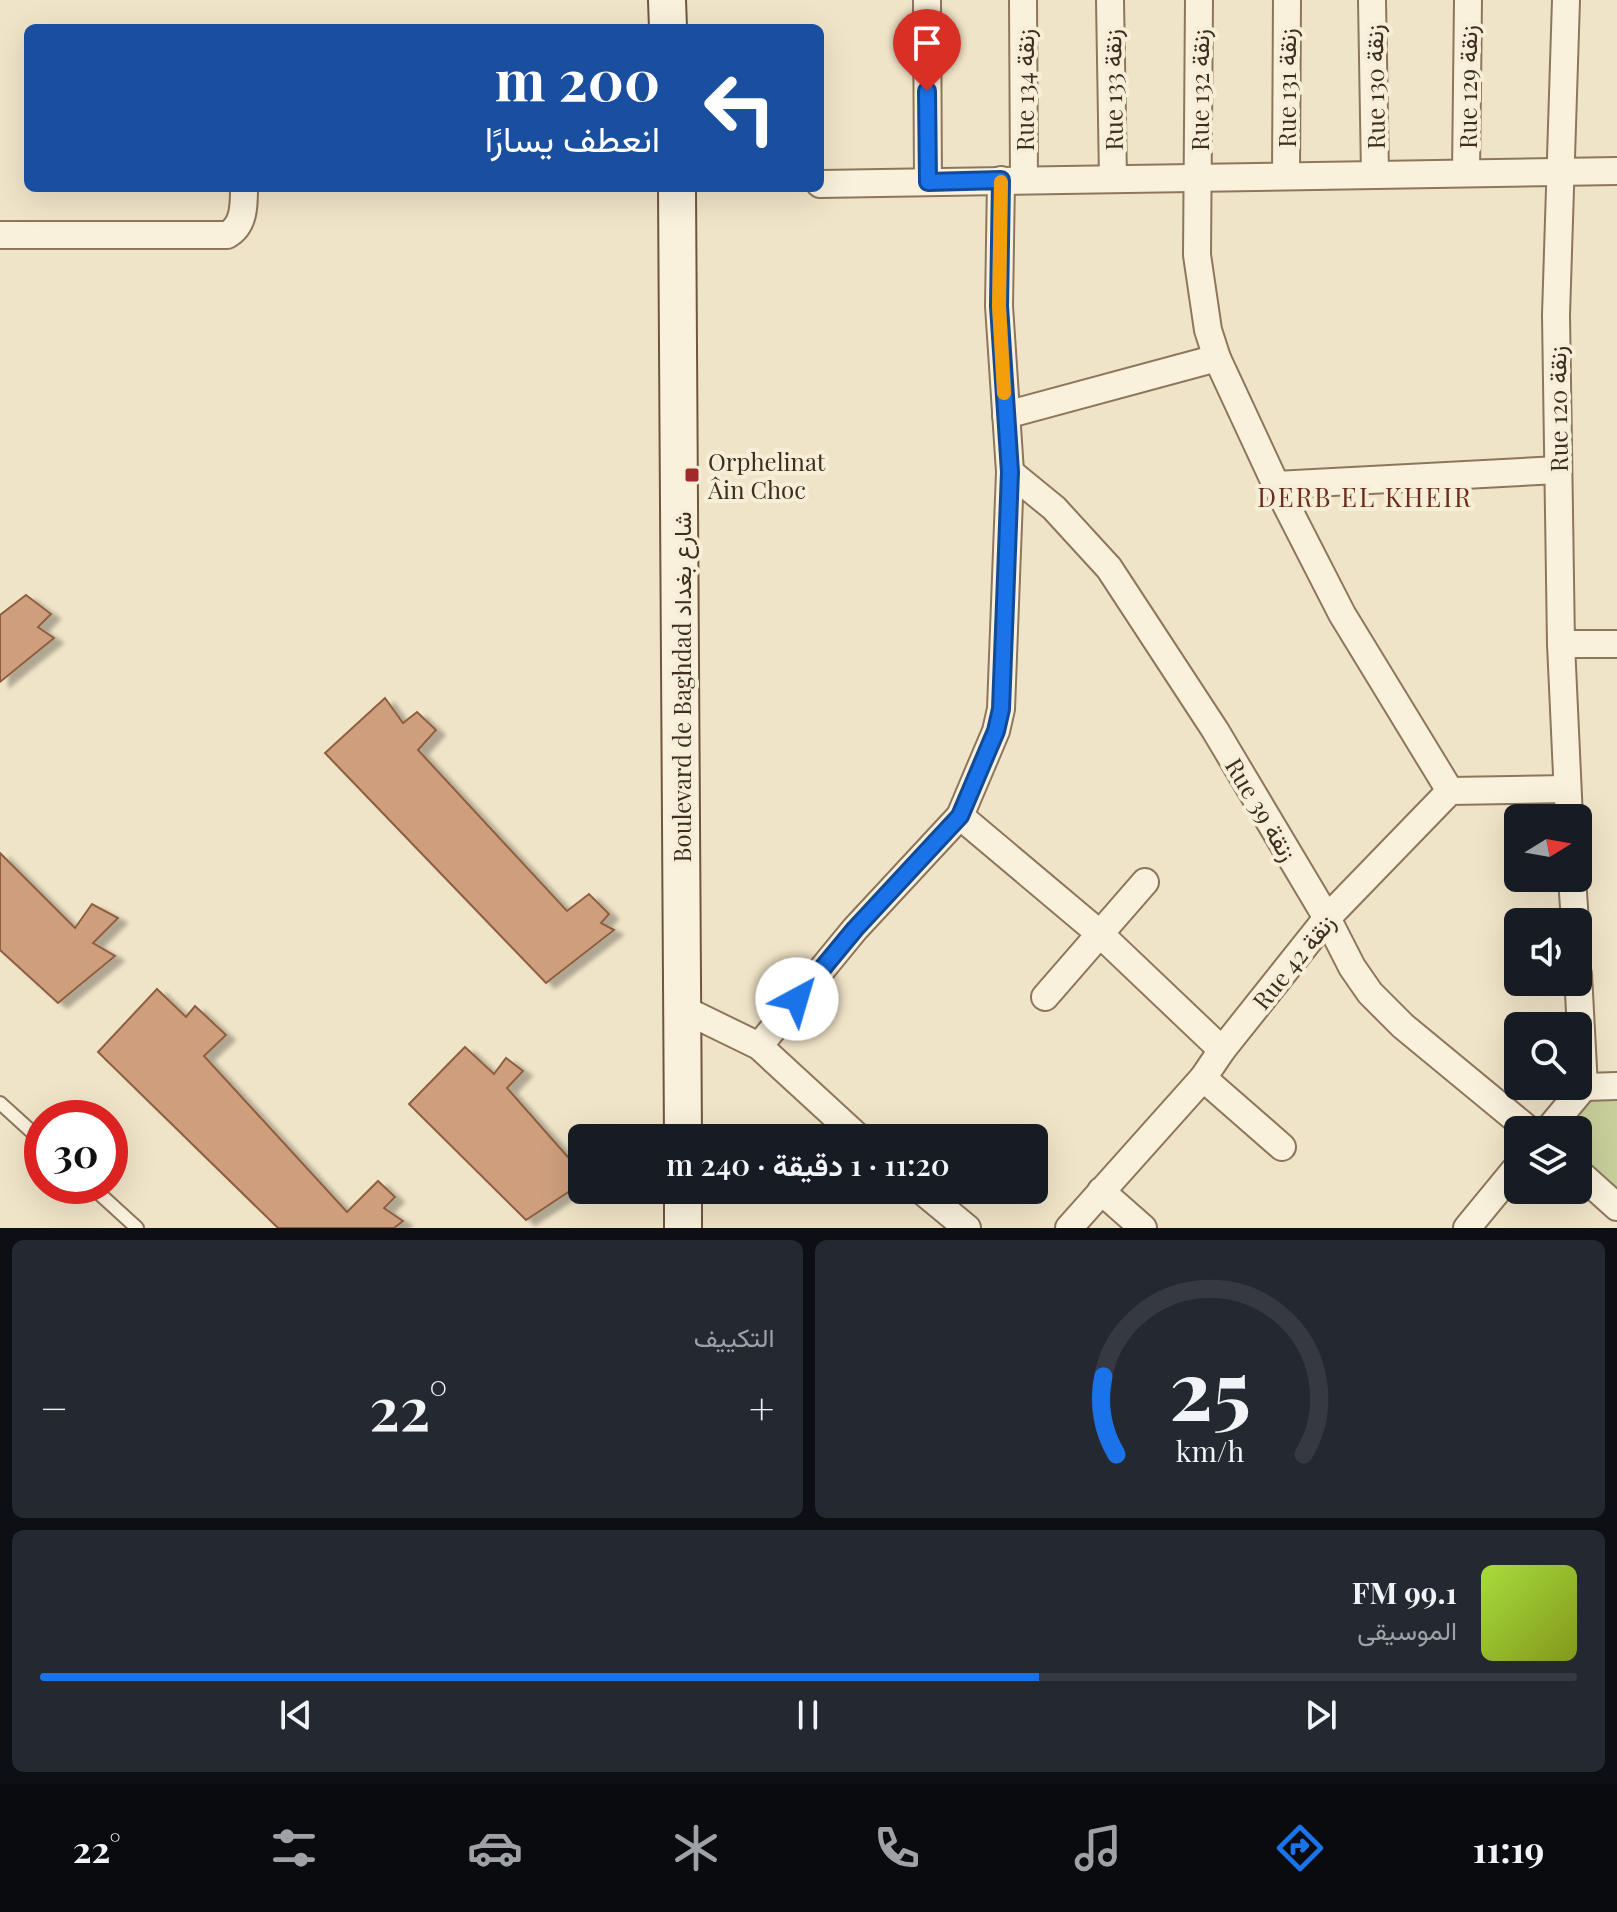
<!DOCTYPE html>
<html lang="ar">
<head>
<meta charset="utf-8">
<style>
	body { margin:0; font-family:"Playfair Display",Vazirmatn,serif; background:#242831; color:#f1f3f6; direction:rtl; height:100vh; display:flex; flex-direction:column; font-size:30px; white-space:nowrap }
	* { box-sizing:border-box; margin:0 }
	p { font-size:26px; color:#9ea1a6 }
	.icon { flex:none; width:44px; height:44px; fill:none; stroke:currentColor; stroke-width:2; stroke-linecap:round; stroke-linejoin:round }
	.map { position:relative; height:1228px; overflow:hidden; direction:ltr }
	.sheet { display:flex; flex-direction:column; gap:12px; padding:12px; background:#0d0f14; flex:1 }
	.sheet>* { flex:none }
	.banner { position:absolute; left:24px; top:24px; width:800px; height:168px; border-radius:12px; box-shadow:0 8px 32px #0002; direction:rtl; background:#1a4fa0; color:#fff; overflow:hidden }
	.needle { width:52px; rotate:79deg }
	.fabs { position:absolute; left:1504px; top:804px; display:grid; gap:16px }
	.fabs a { display:grid; place-items:center; width:88px; height:88px; border-radius:12px; background:#171b24; box-shadow:0 8px 32px #0002; font-size:40px }
	.speed { position:absolute; left:24px; top:1100px; display:flex; gap:16px; font-size:40px; font-weight:700; text-align:center }
	.speed>* { display:grid; place-content:center; width:104px; height:104px; border-radius:50%; background:#171b24; box-shadow:0 8px 32px #0002; line-height:1 }
	.speed .limit { border:12px solid #d22; background:#fff; color:#111 }
	.pin { position:absolute; display:grid; place-items:center; width:68px; height:68px; color:#fff; margin:-82px -34px; border-radius:50% 50% 50% 0; rotate:-45deg; box-shadow:0 0 8px #0007 }
	.pin .icon { rotate:45deg }
	.me { position:absolute; width:88px; margin:-44px; rotate:39deg; stroke-linejoin:round; filter:drop-shadow(0 0 6px #0008) }
	.turn { display:flex; align-items:center; gap:28px; height:168px; padding:0 32px; font-size:36px }
	.turn .icon { width:104px; height:104px; stroke-width:2.5 }
	.turn b { display:block; font-size:56px; line-height:68px }
	.big { font-size:60px; font-weight:600; line-height:1.1 }
	.sheet .tile { flex:1; display:flex; flex-direction:column; justify-content:center; gap:12px; min-width:0; padding:0 28px; border-radius:12px; background:#242831 }
	.sheet .dial { align-items:center; gap:0 }
	.dial svg { height:208px; overflow:visible; fill:none; stroke:#363941; stroke-width:7; stroke-linecap:round; text-anchor:middle }
	.dial text { fill:#f1f3f6; stroke:none }
	.song { display:flex; align-items:center; gap:24px }
	.cover { width:96px; height:96px; border-radius:12px; background:linear-gradient(135deg,hsl(80 70% 55%),hsl(70 70% 35%)) }
	.played { height:8px; border-radius:4px; background:linear-gradient(90deg,#1a73e8 65%,#363941 65%) }
	.keys { display:flex; justify-content:space-around; direction:ltr }
	.heat { display:flex; justify-content:space-between; align-items:center; font-size:44px; direction:ltr }
	.sheet .tiles { flex:1; display:grid; gap:12px; grid-template-columns:1fr 1fr }
	.tile:last-child { grid-column:span 2 }
	.trip { position:absolute; left:568px; top:1124px; width:480px; height:80px; border-radius:12px; background:#171b24; box-shadow:0 8px 32px #0002; font-weight:600; line-height:80px; text-align:center; direction:rtl }
	.menu { display:flex; height:128px; justify-content:space-around; align-items:center; background:#090b0e; color:#9ea1a6 }
	.menu .icon { width:56px; height:56px }
	.menu .on { color:#1a73e8 }
	.menu b { font-size:36px; color:#f1f3f6 }
	.map>svg:first-child { display:block }
</style>
</head>
<body>
<div class="map">
<svg width="1617" height="1228" viewBox="0 0 1617 1228">
	<defs>
		<filter id="shadow"><feDropShadow dx="9" dy="5" stdDeviation="2" flood-color="#0004"/></filter>
	</defs>
	<rect width="100%" height="100%" fill="#f0e4c8"/>
	<!-- green -->
	<polygon fill="#c9cf9b" points="1596,1097 1617,1098 1617,1199 1578,1165 1578,1130 1566,1130"/>
	<!-- building -->
	<g fill="#cf9f7d" stroke="#8d5f41" stroke-width="2" filter="url(#shadow)">
		<polygon points="26,595 51,614 38,627 54,638 0,682 0,615"/>
		<polygon points="385,698 403,723 417,712 436,730 418,750 567,911 589,894 609,914 601,923 614,930 546,983 325,753"/>
		<polygon points="0,853 75,928 92,904 118,918 93,943 115,956 58,1003 0,950"/>
		<polygon points="157,989 186,1017 195,1006 226,1035 204,1056 347,1212 378,1181 395,1197 384,1208 403,1221 394,1228 278,1228 98,1052"/>
		<polygon points="465,1047 494,1074 506,1058 523,1071 507,1088 582,1173 582,1183 526,1220 409,1104"/>
	</g>
	<g fill="none" stroke-linecap="round" stroke-linejoin="round">
		<!-- lane casing -->
		<g stroke="#8d765c" stroke-width="16">
			<g id="lane">
				<polyline points="0,1103 42,1141"/>
				<polyline points="91,1186 137,1228"/>
			</g>
		</g>
		<!-- street casing -->
		<g stroke="#8d765c" stroke-width="30">
			<g id="street">
				<polyline points="927,0 928,182"/>
				<polyline points="1023,0 1024,180"/>
				<polyline points="1110,0 1113,179"/>
				<polyline points="1199,0 1197,255 1208,330 1217,358 1276,485 1342,614 1450,791"/>
				<polyline points="1372,0 1375,174"/>
				<polyline points="1566,0 1556,315 1561,644 1569,818"/>
				<polyline points="1466,173 1468,0"/>
				<polyline points="1286,176 1287,0"/>
				<polyline points="820,184 1617,171"/>
				<path d="M 0,235 L 227,235 C 244,226 244,206 244,188"/>
				<polyline points="1006,415 1217,358"/>
				<polyline points="1010,472 1054,508 1109,568 1215,730 1327,918 1352,967 1370,993 1403,1026 1529,1130"/>
				<polyline points="1276,485 1558,470"/>
				<polyline points="1561,644 1617,644"/>
				<polyline points="960,816 1099,933 1222,1050"/>
				<polyline points="1572,878 1575,922"/>
				<polyline points="1578,974 1584,1087"/>
				<polyline points="1045,997 1145,882"/>
				<polyline points="683,1009 759,1046 859,1138"/>
				<polyline points="759,1046 855,929 960,816 996,731 1001,709 1010,472 999,306 1001,180"/>
				<polyline points="1203,1078 1282,1147"/>
				<polyline points="1584,1087 1617,1086"/>
				<polyline points="1548,1130 1584,1087"/>
				<polyline points="1578,1172 1617,1207"/>
				<polyline points="921,1190 967,1228"/>
				<polyline points="1101,1191 1143,1228"/>
				<polyline points="1069,1228 1203,1078 1222,1050 1327,918 1450,791 1567,789"/>
				<polyline points="1467,1228 1518,1166"/>
			</g>
		</g>
		<!-- secondary casing -->
		<g stroke="#6f573f" stroke-width="40">
			<g id="secondary">
				<polyline points="667,0 668,28"/>
				<polyline points="677,188 683,1138"/>
				<polyline points="683,1190 683,1228"/>
			</g>
		</g>
		<!-- lane -->
		<use href="#lane" stroke="#faf1dc" stroke-width="12"/>
		<!-- street -->
		<use href="#street" stroke="#faf1dc" stroke-width="26"/>
		<!-- secondary -->
		<use href="#secondary" stroke="#faf1dc" stroke-width="36"/>
	</g>
	<g fill="none" stroke-linecap="round" stroke-linejoin="round">
		<!-- route casing -->
		<g stroke="#114b97" stroke-width="20">
			<polyline id="route" points="797,999 855,929 960,816 996,731 1001,709 1010,472 999,306 1001,180 928,182 927,91"/>
		</g>
		<!-- route -->
		<use href="#route" stroke="#1a73e8" stroke-width="14"/>
		<!-- slow -->
		<polyline stroke="#f59e0b" stroke-width="14" points="1001,182 999,306 1004,393"/>
	</g>
	<!-- markers -->
	<rect fill="#9e2a2b" stroke="#f7eed8" stroke-width="3" x="684" y="467" width="16" height="16" rx="4"/>
	<g text-anchor="middle" dominant-baseline="central" stroke-width="8" stroke-linejoin="round" paint-order="stroke">
		<!-- street labels -->
		<g font-size="24" fill="#3d2e20" stroke="#f7eed8">
			<text transform="translate(1374 87) rotate(-91)">Rue 130 زنقة</text>
			<text transform="translate(1467 87) rotate(-90)">Rue 129 زنقة</text>
			<text transform="translate(1286 88) rotate(-90)">Rue 131 زنقة</text>
			<text transform="translate(1024 90) rotate(-90)">Rue 134 زنقة</text>
			<text transform="translate(1112 90) rotate(-91)">Rue 133 زنقة</text>
			<text transform="translate(1199 90) rotate(-90)">Rue 132 زنقة</text>
			<text transform="translate(1557 409) rotate(-91)">Rue 120 زنقة</text>
			<text transform="translate(681 687) rotate(-90)">Boulevard de Baghdad شارع بغداد</text>
			<text transform="translate(1262 809) rotate(59)">Rue 39 زنقة</text>
			<text transform="translate(1293 961) rotate(-51)">Rue 42 زنقة</text>
		</g>
		<!-- poi labels -->
		<g font-size="24" fill="#3d2e20" stroke="#f7eed8" text-anchor="start">
			<text x="708" y="461">Orphelinat<tspan x="708" dy="28">Âin Choc</tspan></text>
		</g>
		<!-- neighbourhood labels -->
		<g font-size="26" letter-spacing="2" fill="#6b2e1e" stroke="#f7eed8">
			<text x="1365" y="496">DERB EL KHEIR</text>
		</g>
	</g>
</svg>
<div class="fabs">
<a><svg class="needle" viewBox="-14 -14 28 28"><path d="M0-13l5 13h-10z" fill="#e53935"/><path d="M0 13l5-13h-10z" fill="#9ea1a6"/></svg></a>
<a><svg class="icon" aria-label="sound" viewBox="0 0 24 24"><path d="M4 9h4l5-4v14l-5-4H4zM17 9q2 3 0 6"/></svg></a>
<a><svg class="icon" aria-label="search" viewBox="0 0 24 24"><circle cx="10" cy="10" r="6"/><path d="M15 15l6 6"/></svg></a>
<a><svg class="icon" aria-label="layers" viewBox="0 0 24 24"><path d="M12 4l9 5-9 5-9-5zM3 14l9 5 9-5"/></svg></a>
</div>
<div class="speed"><div class="limit">30</div></div>
<div class="pin" style="left:927px;top:91px;background:#d93025"><svg class="icon" aria-label="arrive" viewBox="0 0 24 24"><path d="M6 21V4h12l-3 4 3 4H6"/></svg></div>
<svg class="me" style="left:797px;top:999px" viewBox="-20 -20 40 40"><circle r="19" fill="#fff"/><path d="M0-13L10 11 0 6-10 11z" fill="#1a73e8"/></svg>
<div class="trip">11:20 · 1 دقيقة · 240 m</div>
<div class="banner">
<div class="turn"><svg class="icon" aria-label="left" viewBox="0 0 24 24"><path d="M17 20v-9H6M10 6l-5 5 5 5"/></svg><div><b>200 m</b>انعطف يسارًا</div></div>
</div>
</div>
<section class="sheet">
<div class="tiles">
<div class="tile dial"><svg viewBox="0 0 100 80">
<path d="M14 69A42 42 0 1 1 86 69"/>
<path d="M14 69A42 42 0 0 1 9 39" stroke="#1a73e8"/>
<text x="50" y="56" font-size="32" font-weight="700">25</text>
<text x="50" y="72" font-size="11">km/h</text>
</svg></div>
<div class="tile"><p>التكييف</p>
<div class="heat"><a>−</a><b class="big">22°</b><a>+</a></div>
</div>
<div class="tile">
<div class="song"><i class="cover"></i><div><b>99.1 FM</b><p>الموسيقى</p></div></div>
<div class="played"></div>
<div class="keys"><svg class="icon" aria-label="previous" viewBox="0 0 24 24"><path d="M18 5L8 12l10 7zM5 5v14"/></svg><svg class="icon" aria-label="pause" viewBox="0 0 24 24"><path d="M8 5v14M16 5v14"/></svg><svg class="icon" aria-label="next" viewBox="0 0 24 24"><path d="M6 5l10 7-10 7zM19 5v14"/></svg></div>
</div>
</div>
</section>
<nav class="menu">
<b>11:19</b>
<svg class="icon on" aria-label="directions" viewBox="0 0 24 24"><path d="M12 3l9 9-9 9-9-9zM9 14v-3h6M13 9l2 2-2 2"/></svg>
<svg class="icon" aria-label="music" viewBox="0 0 24 24"><path d="M9 18V5l10-2v13"/><circle cx="6" cy="18" r="3"/><circle cx="16" cy="16" r="3"/></svg>
<svg class="icon" aria-label="phone" viewBox="0 0 24 24"><path d="M5 4h4l2 5-3 2q2 4 5 5l2-3 5 2v4C11 20 4 13 5 4z"/></svg>
<svg class="icon" aria-label="climate" viewBox="0 0 24 24"><path d="M12 3v18M4 7l16 10M4 17L20 7"/></svg>
<svg class="icon" aria-label="car" viewBox="0 0 24 24"><path d="M5 17H2v-5l4-1 3-4h7l3 4 3 1v5h-3M9 17h6M6 11h13"/><circle cx="7" cy="17" r="2"/><circle cx="17" cy="17" r="2"/></svg>
<svg class="icon" aria-label="filters" viewBox="0 0 24 24"><path d="M4 7h16M4 17h16"/><circle cx="9" cy="7" r="2"/><circle cx="15" cy="17" r="2"/></svg>
<b>22°</b>
</nav>
</body>
</html>
